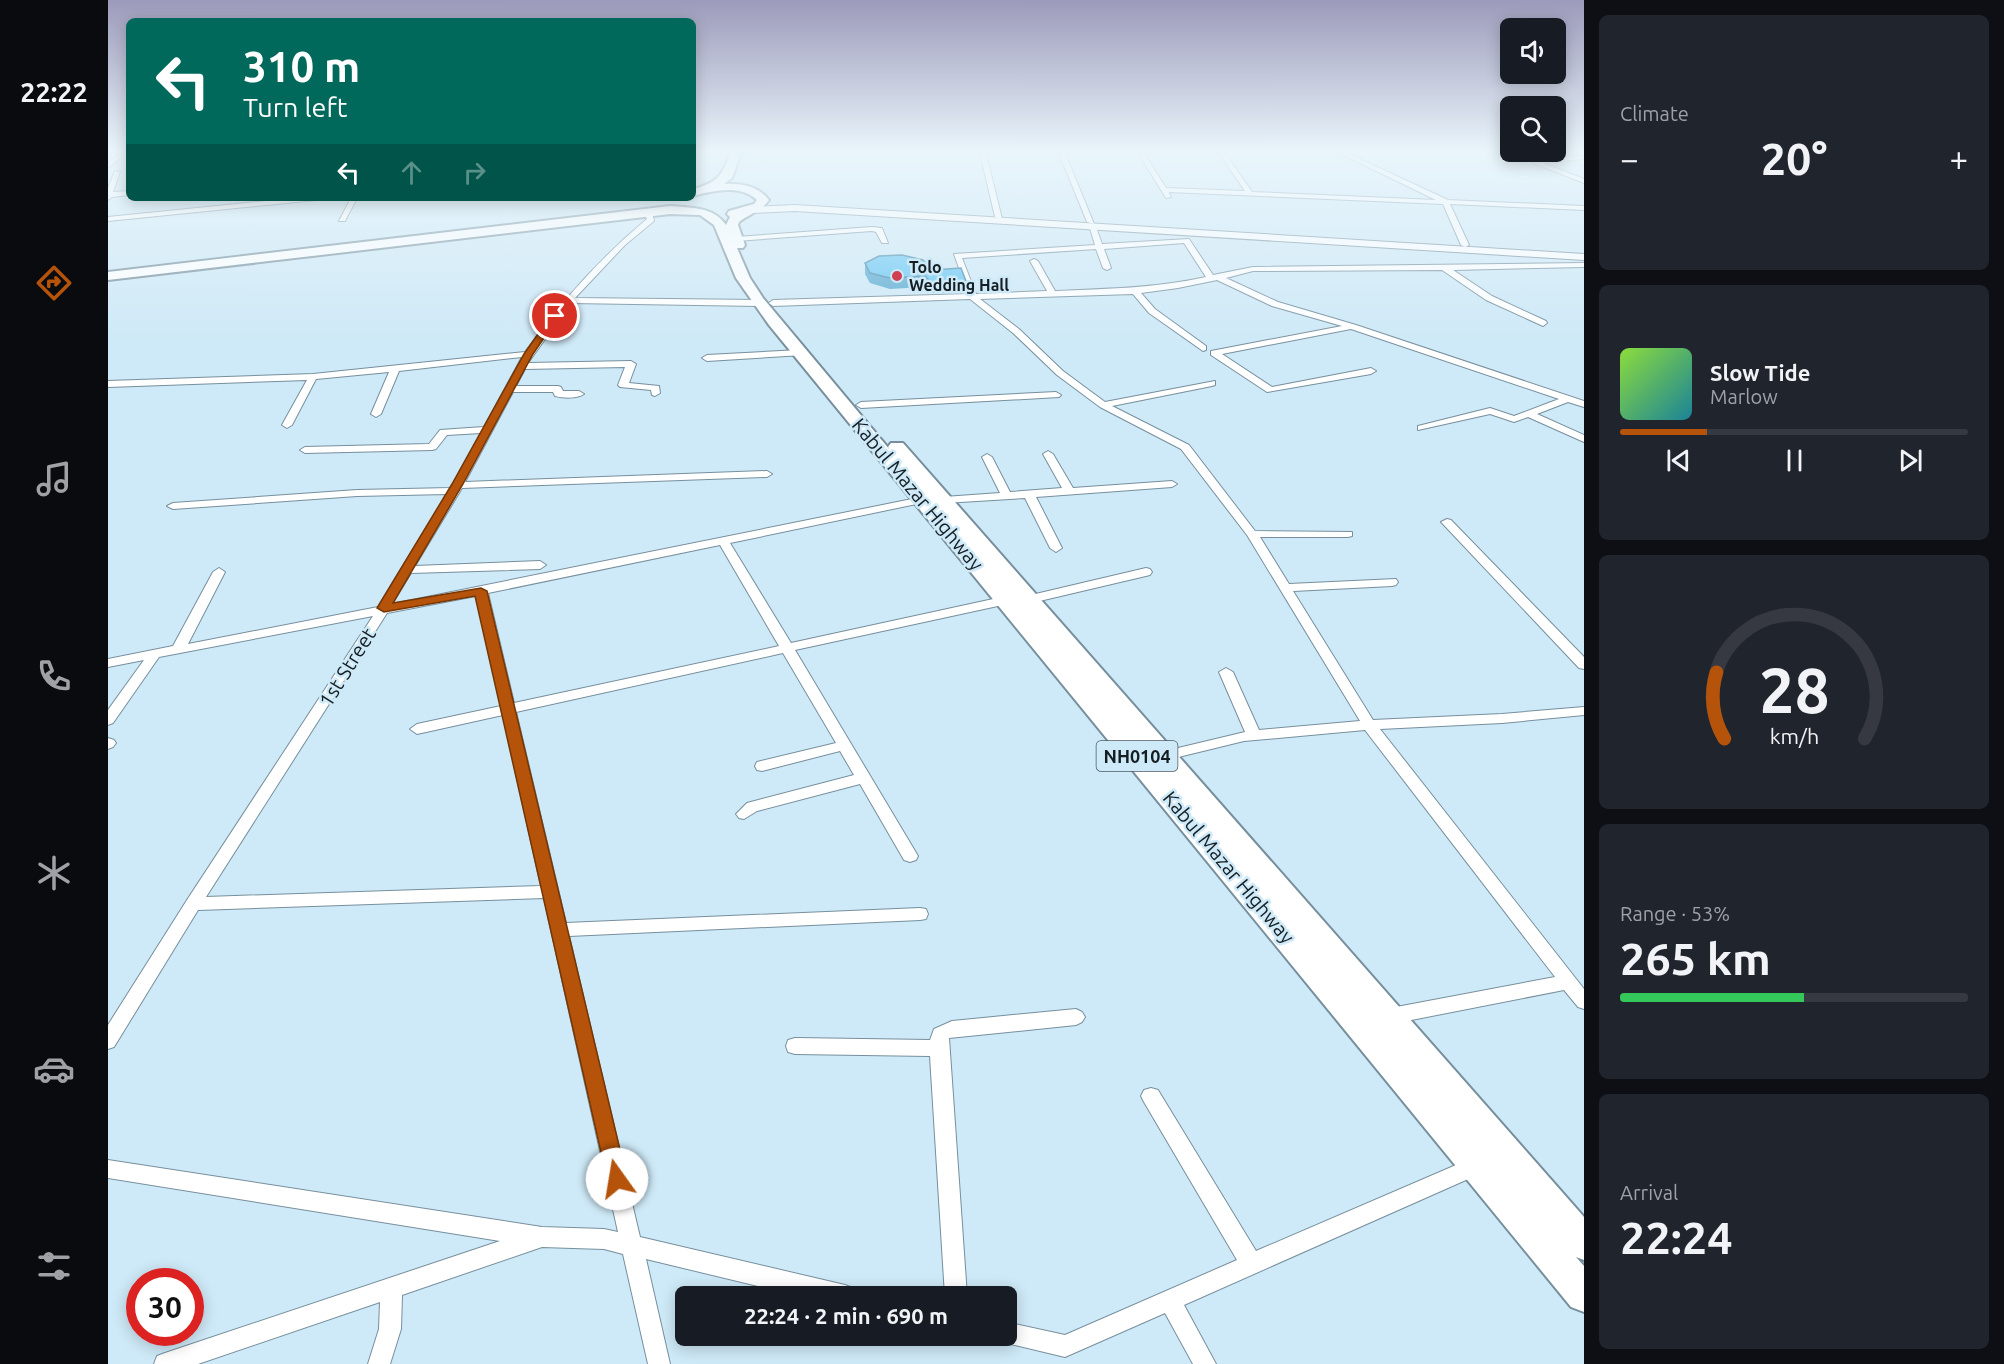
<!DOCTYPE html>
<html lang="en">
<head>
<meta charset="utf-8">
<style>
	body { margin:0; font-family:Ubuntu,sans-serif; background:#20242c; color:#f1f3f6; height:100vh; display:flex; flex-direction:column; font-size:22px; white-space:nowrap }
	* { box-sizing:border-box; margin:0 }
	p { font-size:20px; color:#9ea1a6 }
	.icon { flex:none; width:33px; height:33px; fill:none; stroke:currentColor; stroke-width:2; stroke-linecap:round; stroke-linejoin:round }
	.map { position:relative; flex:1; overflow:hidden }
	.side { display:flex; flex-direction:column; gap:15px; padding:15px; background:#0d0f14; width:420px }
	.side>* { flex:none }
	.guide { position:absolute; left:18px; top:18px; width:570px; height:183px; border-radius:9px; box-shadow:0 3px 15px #0003; background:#00695c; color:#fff; overflow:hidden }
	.controls { position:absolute; left:1392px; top:18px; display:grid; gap:12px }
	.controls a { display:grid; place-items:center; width:66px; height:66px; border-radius:9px; background:#171b24; box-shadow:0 3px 15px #0003; font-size:30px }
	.speed { position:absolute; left:18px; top:1268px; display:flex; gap:12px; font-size:30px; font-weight:700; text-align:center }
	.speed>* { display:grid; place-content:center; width:78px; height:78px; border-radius:50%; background:#171b24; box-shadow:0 3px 15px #0003; line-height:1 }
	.speed .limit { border:9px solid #d22; background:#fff; color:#111 }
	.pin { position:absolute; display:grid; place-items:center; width:51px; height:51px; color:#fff; margin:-26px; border:3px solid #fff; border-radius:50%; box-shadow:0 2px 6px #0007 }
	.me { position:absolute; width:66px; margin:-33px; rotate:347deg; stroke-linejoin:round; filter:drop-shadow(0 0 4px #0008) }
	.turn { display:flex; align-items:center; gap:21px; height:126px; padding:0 18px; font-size:27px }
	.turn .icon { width:78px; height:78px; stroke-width:2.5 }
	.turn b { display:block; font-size:42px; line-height:51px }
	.lanes { display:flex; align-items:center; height:57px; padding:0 18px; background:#0003; justify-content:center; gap:30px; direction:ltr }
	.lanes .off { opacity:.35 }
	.big { font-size:45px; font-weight:700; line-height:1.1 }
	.side .tile { flex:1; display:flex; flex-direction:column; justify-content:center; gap:9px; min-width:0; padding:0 21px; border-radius:9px; background:#20242c }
	.side .dial { align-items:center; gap:0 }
	.dial svg { height:156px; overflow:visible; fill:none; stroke:#363941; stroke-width:7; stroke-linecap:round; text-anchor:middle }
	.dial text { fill:#f1f3f6; stroke:none }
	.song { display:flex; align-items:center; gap:18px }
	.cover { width:72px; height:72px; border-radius:9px; background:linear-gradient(135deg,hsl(90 70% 55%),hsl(190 70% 35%)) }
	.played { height:6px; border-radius:3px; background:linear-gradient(90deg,#b45309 25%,#363941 25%) }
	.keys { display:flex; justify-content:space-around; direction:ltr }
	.heat { display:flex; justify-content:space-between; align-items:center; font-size:33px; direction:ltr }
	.charge { height:9px; border-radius:4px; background:linear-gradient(90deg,#34c759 53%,#363941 0) }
	.trip { position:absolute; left:567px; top:1286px; width:342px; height:60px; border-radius:9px; background:#171b24; box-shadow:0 3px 15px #0003; font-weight:700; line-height:60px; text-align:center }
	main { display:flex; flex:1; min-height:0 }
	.dock { display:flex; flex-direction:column; width:108px; justify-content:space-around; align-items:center; background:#090b0e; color:#9ea1a6 }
	.dock .icon { width:42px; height:42px }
	.dock .active { color:#b45309 }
	.dock b { font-size:27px; color:#f1f3f6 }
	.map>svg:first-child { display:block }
</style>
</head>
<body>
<main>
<nav class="dock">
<b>22:22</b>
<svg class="icon active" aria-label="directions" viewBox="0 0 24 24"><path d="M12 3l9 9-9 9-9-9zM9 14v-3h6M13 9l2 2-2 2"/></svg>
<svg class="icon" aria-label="music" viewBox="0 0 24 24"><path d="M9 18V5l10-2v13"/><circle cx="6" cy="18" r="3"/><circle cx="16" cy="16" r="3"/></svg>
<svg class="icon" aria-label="phone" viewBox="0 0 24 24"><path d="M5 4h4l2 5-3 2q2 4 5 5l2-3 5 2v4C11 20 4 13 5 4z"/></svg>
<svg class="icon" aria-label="climate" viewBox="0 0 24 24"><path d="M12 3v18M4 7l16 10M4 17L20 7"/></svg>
<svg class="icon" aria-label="car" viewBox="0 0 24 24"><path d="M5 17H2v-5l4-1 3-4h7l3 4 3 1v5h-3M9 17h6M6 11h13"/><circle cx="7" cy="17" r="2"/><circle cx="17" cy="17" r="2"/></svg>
<svg class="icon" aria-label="filters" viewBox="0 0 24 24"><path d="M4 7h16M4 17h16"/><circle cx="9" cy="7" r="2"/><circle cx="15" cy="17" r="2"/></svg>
</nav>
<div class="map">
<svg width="1476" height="1364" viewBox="0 0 1476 1364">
	<rect width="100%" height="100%" fill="#cee9f7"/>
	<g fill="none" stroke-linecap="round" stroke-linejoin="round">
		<!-- minor casing -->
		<g stroke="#778f9d" stroke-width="2">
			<g id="minor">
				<polygon points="12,153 19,153 0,168 0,163"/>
				<polygon points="872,153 878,153 894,219 887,217"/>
				<polygon points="951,153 957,153 986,224 979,222"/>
				<polygon points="1030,153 1036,153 1058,188 1137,191 1111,153 1117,153 1144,192 1328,200 1231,153 1239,153 1340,200 1476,206 1476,210 1342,204 1361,245 1357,247 1353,245 1335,204 1061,192 1063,197 1058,198"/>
				<polygon points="1476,155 1476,159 1435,163 1476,179 1476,183 1425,163 1430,160"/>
				<polygon points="7,171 12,172 5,192 21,191 21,195 4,197 0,200 0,188"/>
				<polygon points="187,198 211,198 208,200 0,221 0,217"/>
				<polygon points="243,198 249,198 237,221 231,221"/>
				<path d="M 540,211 L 544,213 L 546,221 L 517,245 L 467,298 L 651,300 L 655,303 L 651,306 L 463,303 L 420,363 L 523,361 L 528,364 L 521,383 L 551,386 L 552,393 L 547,396 L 544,395 L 543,390 L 512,387 L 510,385 L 517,367 L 417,369 L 408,386 L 450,386 L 453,387 L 455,391 L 471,391 L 476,394 C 469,399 455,398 447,396 L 445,392 L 405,392 L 357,482 L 659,471 L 664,474 L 659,477 L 354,488 L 307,566 L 432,561 L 438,565 L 432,569 L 303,573 L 284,604 L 814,497 L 820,500 L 818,502 L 622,543 L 683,643 L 899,596 L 905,600 L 899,604 L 687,650 L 810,856 L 808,860 L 802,862 L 796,860 L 752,784 L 649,811 L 636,819 L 631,818 L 628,814 L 639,803 L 746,775 L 732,751 L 654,771 L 649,770 L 647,766 L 649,762 L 728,743 L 675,653 L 408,712 L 458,923 L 812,908 L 818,909 L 820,914 L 818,919 L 812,920 L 461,936 L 532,1237 L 737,1285 L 745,1288 L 748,1296 L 691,1296 L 538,1259 L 562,1364 L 540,1364 L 515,1254 L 496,1249 L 434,1247 L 294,1295 L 293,1329 L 282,1364 L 260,1364 L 271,1329 L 272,1302 L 90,1364 L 46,1364 L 49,1356 L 57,1353 L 392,1241 L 0,1178 L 0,1160 L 434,1227 L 496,1229 L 510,1232 L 436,898 L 90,910 L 6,1047 L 0,1049 L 0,1025 L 79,900 L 265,616 L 51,657 L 5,723 L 0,725 L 0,710 L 36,660 L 0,667 L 0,659 L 65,646 L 105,572 L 111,568 L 117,572 L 80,644 L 270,607 L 339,494 L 249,496 L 65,509 L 59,506 L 65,503 L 249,490 L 343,488 L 373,433 L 339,435 L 328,449 L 324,450 L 197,453 L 192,450 L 197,447 L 321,444 L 332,430 L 376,427 L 414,357 L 291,371 L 273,414 L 268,417 L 263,414 L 281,372 L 208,379 L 184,425 L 179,428 L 174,425 L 199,380 L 0,387 L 0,381 L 205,374 L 417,352 C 453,302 492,258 539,219 L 536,213 ZM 612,545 L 671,646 L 406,703 L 380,593 ZM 368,596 L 393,706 L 309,724 L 302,729 L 309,734 L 395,715 L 433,886 L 98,897 L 279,613 Z"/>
				<path d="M 981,225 L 988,227 L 994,244 L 1081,239 L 1105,275 L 1145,267 L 1476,263 L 1476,267 L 1345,270 L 1384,296 L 1438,321 L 1439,323 L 1435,326 L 1378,300 L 1334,270 L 1145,271 L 1118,278 L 1170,302 L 1248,325 L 1476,401 L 1476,407 L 1460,402 L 1429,414 L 1476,435 L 1476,442 L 1420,417 L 1406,422 L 1382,414 L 1310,430 L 1310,426 L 1382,408 L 1406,416 L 1451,399 L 1243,329 L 1114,354 L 1164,387 L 1263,368 L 1268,371 L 1263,374 L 1159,392 L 1103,355 L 1103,351 L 1234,326 L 1164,306 L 1109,280 L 1070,288 L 1033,293 L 1047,309 L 1098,346 L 1098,350 L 1095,351 L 1041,313 L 1025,294 L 872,299 L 911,329 L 955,371 L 997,402 L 1107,381 L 1107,385 L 1104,386 L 1004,406 L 1081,445 L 1147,531 L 1244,532 L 1244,536 L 1240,537 L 1152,537 L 1181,584 L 1288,579 L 1290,582 L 1288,585 L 1284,586 L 1185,591 L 1265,720 L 1394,714 L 1476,707 L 1476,715 L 1394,723 L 1272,729 L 1476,989 L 1476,1009 L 1470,1007 L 1456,990 L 1283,1024 L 1277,1021 L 1274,1016 L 1277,1011 L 1283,1008 L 1447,977 L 1257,730 L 1136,741 L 1050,762 L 1045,760 L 1043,757 L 1045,754 L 1137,732 L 1111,672 L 1118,668 L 1125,672 L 1151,730 L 1252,721 L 1139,535 L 1073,449 L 992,407 L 949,375 L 905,333 L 862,299 L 665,306 L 661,303 L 665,300 L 860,294 L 846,254 L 987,245 ZM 1076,243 L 1098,277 C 1048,288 998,289 947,291 L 930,261 L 926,259 L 922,261 L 939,291 L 868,294 L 854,258 L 988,249 L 995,268 L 999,270 L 1003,268 L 996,249 Z"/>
				<polygon points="764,227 774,228 780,243 774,243 768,232 764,231 628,241 624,239 628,237"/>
				<polygon points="692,350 697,353 695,355 599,361 594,358 599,355"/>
				<polygon points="948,392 953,395 951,397 753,408 748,405 753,402"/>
				<polygon points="940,451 945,454 965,488 1064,481 1069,484 1064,487 928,497 954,548 948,552 942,548 917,498 836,503 830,500 836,497 892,493 874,457 879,454 884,457 902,492 954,488 935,454"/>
				<polygon points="1339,519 1343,520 1476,657 1476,669 1471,668 1335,524 1333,522"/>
				<polygon points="1038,568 1042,569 1044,572 1042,575 923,603 917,599 919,596"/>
				<polygon points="0,738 6,740 8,743 5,747 0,749"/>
				<polygon points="968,1009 974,1012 977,1017 974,1022 968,1025 841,1038 859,1296 837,1296 822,1056 687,1054 680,1052 678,1046 680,1040 687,1038 822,1040 826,1029 844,1021"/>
				<polygon points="1043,1088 1050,1090 1148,1251 1369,1156 1376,1158 1379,1165 1376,1172 1076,1305 1108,1364 1085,1364 1057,1313 957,1357 890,1341 888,1335 898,1335 898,1322 957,1335 1129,1260 1036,1102 1033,1096 1036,1090"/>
			</g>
		</g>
		<!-- secondary casing -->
		<g stroke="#778f9d" stroke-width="2">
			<polygon id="secondary" points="687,205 1476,254 1476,260 687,211 643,213 638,210 643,207"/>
		</g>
		<!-- trunk casing -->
		<g stroke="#778f9d" stroke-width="4">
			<path id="trunk" d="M 623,153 L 633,153 L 624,178 L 616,184 C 633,183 650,186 661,200 C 653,211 642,214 631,222 L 630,225 L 637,245 L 635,248 L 629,248 L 642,278 L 655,298 L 782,450 L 780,447 L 783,443 L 795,443 L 1476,1217 L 1476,1260 L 1468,1257 L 1476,1266 L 1476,1312 L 1463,1307 L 661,325 L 628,278 L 606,225 L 592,215 L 562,214 L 0,280 L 0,272 L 562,206 C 583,208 605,206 618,225 L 622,217 L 619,214 L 621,211 L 646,204 L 649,200 C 632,184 605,191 585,196 L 585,189 C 611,182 613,176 623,153 Z"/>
		</g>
		<!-- minor -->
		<use href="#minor" fill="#fff" fill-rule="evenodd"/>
		<!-- secondary -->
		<use href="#secondary" fill="#fff" fill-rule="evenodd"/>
		<!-- trunk -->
		<use href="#trunk" fill="#fff" fill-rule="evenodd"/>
	</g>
	<!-- wall -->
	<polygon fill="#59aad1" points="757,263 824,270 858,281 857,292 822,293 816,287 782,289 762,283 757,274"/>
	<!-- building -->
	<polygon fill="#67c6f3" stroke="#488baa" stroke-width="1.5" points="794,255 815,260 824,270 853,268 858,281 823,282 817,276 782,278 762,273 757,263 771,256"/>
	<!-- sky -->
	<linearGradient id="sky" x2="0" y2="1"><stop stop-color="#9c9aba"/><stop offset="0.44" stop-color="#e9f5fb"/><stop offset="1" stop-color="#e9f5fb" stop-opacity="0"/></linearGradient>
	<rect width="1476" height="344" fill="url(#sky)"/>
	<!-- route -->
	<polygon fill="#b45309" stroke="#753606" stroke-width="1.5" points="444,314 451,316 425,354 355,484 285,603 373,588 379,591 519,1179 516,1186 509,1188 502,1186 499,1179 367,596 276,612 269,608 344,484 416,354"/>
	<!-- markers -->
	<circle fill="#d04052" stroke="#cee9f7" stroke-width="2" cx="789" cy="276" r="6"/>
	<g text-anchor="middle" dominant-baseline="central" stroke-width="5" stroke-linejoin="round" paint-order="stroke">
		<!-- far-poi labels -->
		<g font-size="16" font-weight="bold" fill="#151e23" stroke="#cee9f7" text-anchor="start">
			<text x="801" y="267">Tolo<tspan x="801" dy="18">Wedding Hall</tspan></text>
		</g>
		<!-- shield labels -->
		<rect fill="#cee9f7" stroke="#4c5b63" stroke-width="1.5" x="988.5" y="741" width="81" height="30" rx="4.5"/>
		<g font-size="18" font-weight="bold" fill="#151e23">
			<text x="1029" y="756">NH0104</text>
		</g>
		<!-- street labels -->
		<g font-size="20" fill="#151e23" stroke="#cee9f7">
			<text transform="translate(810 494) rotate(50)">Kabul Mazar Highway</text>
			<text transform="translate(239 667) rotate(-58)">1st Street</text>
			<text transform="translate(1121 867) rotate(50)">Kabul Mazar Highway</text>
		</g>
	</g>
</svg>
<div class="controls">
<a><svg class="icon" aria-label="sound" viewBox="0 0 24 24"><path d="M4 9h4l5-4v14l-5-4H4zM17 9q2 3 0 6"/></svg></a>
<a><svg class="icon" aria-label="search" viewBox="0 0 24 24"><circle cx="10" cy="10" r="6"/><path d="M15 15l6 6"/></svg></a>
</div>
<div class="speed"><div class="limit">30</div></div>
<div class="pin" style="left:447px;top:316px;background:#d93025"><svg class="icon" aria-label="arrive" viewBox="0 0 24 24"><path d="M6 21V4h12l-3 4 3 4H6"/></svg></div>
<svg class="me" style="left:509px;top:1179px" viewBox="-20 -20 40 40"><circle r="19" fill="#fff"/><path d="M0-13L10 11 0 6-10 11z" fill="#b45309"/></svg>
<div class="trip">22:24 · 2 min · 690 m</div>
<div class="guide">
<div class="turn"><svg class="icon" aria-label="left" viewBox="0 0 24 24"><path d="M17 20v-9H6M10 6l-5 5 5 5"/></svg><div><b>310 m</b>Turn left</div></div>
<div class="lanes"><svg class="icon" aria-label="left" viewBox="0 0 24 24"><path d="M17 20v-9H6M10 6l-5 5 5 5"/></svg><svg class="icon off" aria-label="ahead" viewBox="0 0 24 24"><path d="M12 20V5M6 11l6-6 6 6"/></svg><svg class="icon off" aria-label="right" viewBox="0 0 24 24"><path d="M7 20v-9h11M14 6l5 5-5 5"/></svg></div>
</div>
</div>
<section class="side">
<div class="tile"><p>Climate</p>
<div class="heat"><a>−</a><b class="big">20°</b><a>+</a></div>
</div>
<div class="tile">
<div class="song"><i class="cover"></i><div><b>Slow Tide</b><p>Marlow</p></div></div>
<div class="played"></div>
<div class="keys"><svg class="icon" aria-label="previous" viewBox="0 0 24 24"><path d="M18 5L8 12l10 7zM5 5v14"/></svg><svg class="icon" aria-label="pause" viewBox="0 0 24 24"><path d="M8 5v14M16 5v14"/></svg><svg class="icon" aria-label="next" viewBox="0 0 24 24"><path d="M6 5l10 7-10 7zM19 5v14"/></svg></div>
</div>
<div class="tile dial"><svg viewBox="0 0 100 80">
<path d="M14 69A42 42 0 1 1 86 69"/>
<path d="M14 69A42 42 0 0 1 10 35" stroke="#b45309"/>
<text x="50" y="56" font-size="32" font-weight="700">28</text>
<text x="50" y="72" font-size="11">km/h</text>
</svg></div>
<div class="tile"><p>Range · 53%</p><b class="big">265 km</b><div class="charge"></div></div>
<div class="tile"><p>Arrival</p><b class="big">22:24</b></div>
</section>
</main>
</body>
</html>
